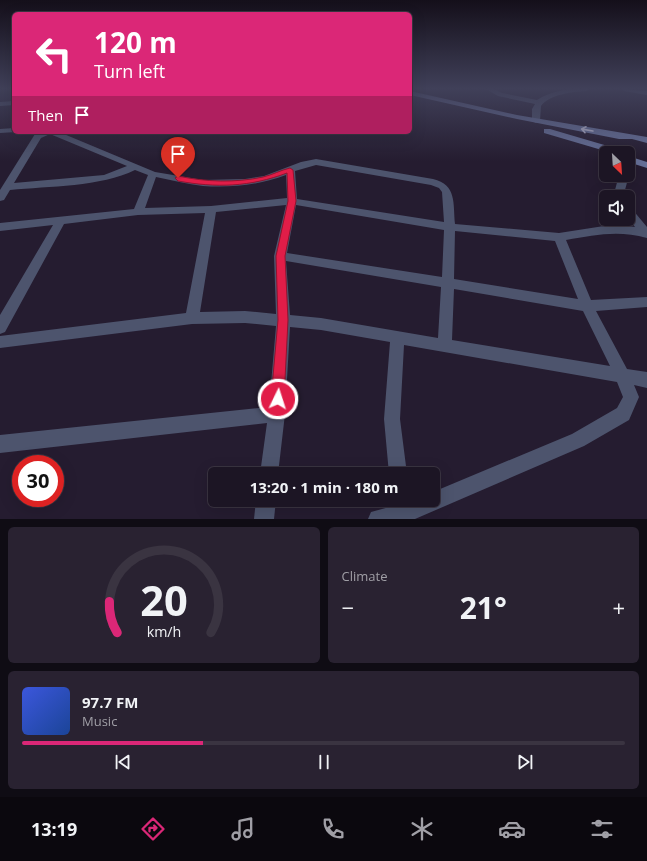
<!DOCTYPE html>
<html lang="en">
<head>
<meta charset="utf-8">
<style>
	body { margin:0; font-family:"Open Sans",sans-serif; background:#292231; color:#f1f3f6; height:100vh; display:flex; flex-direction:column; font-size:15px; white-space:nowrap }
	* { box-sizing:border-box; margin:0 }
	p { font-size:13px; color:#a09fa6 }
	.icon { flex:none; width:22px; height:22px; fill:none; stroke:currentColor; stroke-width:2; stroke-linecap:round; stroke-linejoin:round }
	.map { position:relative; height:519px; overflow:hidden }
	.details { display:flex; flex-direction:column; gap:8px; padding:8px; background:#0f0c14; flex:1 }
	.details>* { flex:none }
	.hud { position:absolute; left:12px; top:12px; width:400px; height:122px; border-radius:6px; box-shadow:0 4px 16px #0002,0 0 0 1px #3a3441; background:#db2777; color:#fff; overflow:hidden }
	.needle { width:26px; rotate:155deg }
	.controls { position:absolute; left:599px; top:146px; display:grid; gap:8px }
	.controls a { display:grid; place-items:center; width:36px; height:36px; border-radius:6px; background:#1c1524; box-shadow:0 4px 16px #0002,0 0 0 1px #3a3441; font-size:20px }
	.speed { position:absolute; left:12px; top:455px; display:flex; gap:8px; font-size:20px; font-weight:700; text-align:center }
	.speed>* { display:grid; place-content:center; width:52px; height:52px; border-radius:50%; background:#1c1524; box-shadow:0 4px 16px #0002,0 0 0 1px #3a3441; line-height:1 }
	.speed .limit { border:6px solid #d22; background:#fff; color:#111 }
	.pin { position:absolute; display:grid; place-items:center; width:34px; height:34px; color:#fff; margin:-41px -17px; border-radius:50% 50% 50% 0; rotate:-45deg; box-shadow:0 0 4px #0007 }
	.pin .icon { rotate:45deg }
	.me { position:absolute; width:44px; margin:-22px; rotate:4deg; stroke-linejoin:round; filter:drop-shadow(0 0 3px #0008) }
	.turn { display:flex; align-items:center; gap:14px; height:84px; padding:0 16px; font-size:18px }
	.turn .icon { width:52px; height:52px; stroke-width:2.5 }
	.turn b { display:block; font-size:28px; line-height:34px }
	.then { display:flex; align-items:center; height:38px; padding:0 16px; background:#0003; gap:8px; font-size:15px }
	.big { font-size:30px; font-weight:700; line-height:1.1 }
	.details .card { flex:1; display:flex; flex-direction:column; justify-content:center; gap:6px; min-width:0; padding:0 14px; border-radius:6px; background:#292231 }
	.details .dial { align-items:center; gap:0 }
	.dial svg { height:104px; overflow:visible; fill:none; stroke:#3a3441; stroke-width:7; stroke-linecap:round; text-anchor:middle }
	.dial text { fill:#f1f3f6; stroke:none }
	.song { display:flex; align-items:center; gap:12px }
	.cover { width:48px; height:48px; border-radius:6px; background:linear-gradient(135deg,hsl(230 70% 55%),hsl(220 70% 35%)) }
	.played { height:4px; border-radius:2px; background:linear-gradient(90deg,#db2777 30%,#3a3441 30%) }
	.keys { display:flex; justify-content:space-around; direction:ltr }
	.heat { display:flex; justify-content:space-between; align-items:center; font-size:22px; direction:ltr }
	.details .tiles { flex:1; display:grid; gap:8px; grid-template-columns:1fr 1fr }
	.card:last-child { grid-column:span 2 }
	.trip { position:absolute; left:208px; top:467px; width:232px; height:40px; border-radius:6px; background:#1c1524; box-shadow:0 4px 16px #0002,0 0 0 1px #3a3441; font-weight:700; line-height:40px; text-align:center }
	.tab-bar { display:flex; height:64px; justify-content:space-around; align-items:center; background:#0b080e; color:#a09fa6 }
	.tab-bar .icon { width:28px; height:28px }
	.tab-bar .on { color:#db2777 }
	.tab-bar b { font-size:18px; color:#f1f3f6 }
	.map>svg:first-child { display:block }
</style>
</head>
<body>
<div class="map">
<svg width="647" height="519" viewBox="0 0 647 519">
	<rect width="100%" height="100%" fill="#251c30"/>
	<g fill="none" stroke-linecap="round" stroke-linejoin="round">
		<!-- minor -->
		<g fill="#4d546d" fill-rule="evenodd">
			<path d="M 486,89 L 494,89 L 502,93 L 537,100 C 552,90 572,88 589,89 L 586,91 C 572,92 550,94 541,106 L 540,121 L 536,123 L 532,121 L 532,109 L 535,104 L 498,96 Z"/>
			<polygon points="621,89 647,91 647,95 624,91"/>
			<polygon points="14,101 14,105 0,106 0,102"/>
			<polygon points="14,128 14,132 16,132 0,133 0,129"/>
			<path d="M 40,132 L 59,132 L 155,172 L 203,180 L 245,179 L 264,176 L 301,162 L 316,159 L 433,179 C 457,185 453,203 455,224 L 559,233 L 604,226 L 619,225 L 635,227 L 628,218 L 628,208 L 632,209 L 647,227 L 647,238 C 618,230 595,235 566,240 L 591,300 L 647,297 L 647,307 L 596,311 L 627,369 L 647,372 L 647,388 L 634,385 L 639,397 L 629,420 L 584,446 L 415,519 L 368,519 L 371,512 L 393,506 L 391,500 L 433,500 L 433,492 L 572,434 L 617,408 L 623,397 L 617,382 L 404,345 L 400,419 L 407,474 L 389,474 L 384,419 L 390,342 L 321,330 L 290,327 L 285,414 L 278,474 L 260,474 L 267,423 L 0,453 L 0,435 L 269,407 L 276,326 L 245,323 L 192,324 L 0,348 L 0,336 L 186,313 L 205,213 L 138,215 L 64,224 L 5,332 L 0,334 L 0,315 L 53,225 L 0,231 L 0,223 L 134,209 L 148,175 L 135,170 C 101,187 49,186 10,190 L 4,200 L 0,201 L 0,190 L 35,134 ZM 50,134 L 127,166 L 104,175 L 14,183 L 41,138 ZM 316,165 L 431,185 L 439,188 L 442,192 L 444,222 L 297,199 L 295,171 ZM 286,175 L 287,198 L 211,206 L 145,208 L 156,177 C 172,180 187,184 203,186 C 230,188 260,185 286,175 ZM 286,205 L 274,256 L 276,314 L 245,311 L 200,312 L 216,212 ZM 296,205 L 444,230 L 442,277 L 287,253 ZM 455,231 L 555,241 L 578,299 L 454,279 ZM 286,261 L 441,287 L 438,338 L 321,318 L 290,315 ZM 454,289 L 583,311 L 610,366 L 452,340 Z"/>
			<polygon points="628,174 629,175 625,190 627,197 617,197 615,190 619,175"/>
			<polygon points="256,500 276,500 274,519 254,519"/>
		</g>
		<!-- secondary -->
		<g fill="#667098" fill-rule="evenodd">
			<polygon points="410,91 517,115 647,137 647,143 632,139 619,139 517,119 410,95"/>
			<polygon points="544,129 550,129 618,149 619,151 618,153 612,153 544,133"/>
			<polygon points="628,156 647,162 647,168 628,162"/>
		</g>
	</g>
	<!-- one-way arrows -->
	<defs><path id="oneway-shaft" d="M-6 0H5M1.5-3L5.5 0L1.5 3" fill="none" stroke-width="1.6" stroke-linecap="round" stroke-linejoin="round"/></defs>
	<use stroke="#bebed5" href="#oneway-shaft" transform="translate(587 130) rotate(-170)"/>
	<!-- sky -->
	<linearGradient id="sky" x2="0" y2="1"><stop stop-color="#140f1a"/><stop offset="0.55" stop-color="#404059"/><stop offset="1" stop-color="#404059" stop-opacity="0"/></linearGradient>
	<rect width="647" height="161" fill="url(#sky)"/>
	<!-- route -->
	<path fill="#e11d48" stroke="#92132f" d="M 290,168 L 293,170 L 296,201 L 285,256 L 288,320 L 284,399 L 282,403 L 278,405 L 273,403 L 271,399 L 278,320 L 276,256 L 288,201 L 287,173 C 250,187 216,188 178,181 L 175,178 L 178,176 C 206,182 235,183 263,177 C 272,175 281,170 290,168 Z"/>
</svg>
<div class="controls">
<a><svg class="needle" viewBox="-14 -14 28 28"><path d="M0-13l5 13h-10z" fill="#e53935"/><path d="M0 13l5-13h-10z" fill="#a09fa6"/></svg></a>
<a><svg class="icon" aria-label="sound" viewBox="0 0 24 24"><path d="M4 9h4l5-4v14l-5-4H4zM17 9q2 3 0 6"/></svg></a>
</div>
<div class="speed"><div class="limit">30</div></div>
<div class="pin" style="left:178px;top:178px;background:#d93025"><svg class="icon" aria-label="arrive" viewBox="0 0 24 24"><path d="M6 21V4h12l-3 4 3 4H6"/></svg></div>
<svg class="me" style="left:278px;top:399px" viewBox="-20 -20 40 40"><circle r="17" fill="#e11d48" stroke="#fff" stroke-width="3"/><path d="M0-11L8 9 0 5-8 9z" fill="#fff"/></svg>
<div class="trip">13:20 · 1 min · 180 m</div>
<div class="hud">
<div class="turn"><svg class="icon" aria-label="left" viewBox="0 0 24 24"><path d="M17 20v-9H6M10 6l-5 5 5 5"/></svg><div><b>120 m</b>Turn left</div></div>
<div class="then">Then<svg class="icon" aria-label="arrive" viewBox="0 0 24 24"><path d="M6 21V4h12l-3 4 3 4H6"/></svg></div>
</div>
</div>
<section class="details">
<div class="tiles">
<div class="card dial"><svg viewBox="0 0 100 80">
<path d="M14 69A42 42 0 1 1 86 69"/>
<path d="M14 69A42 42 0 0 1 8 45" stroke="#db2777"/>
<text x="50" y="56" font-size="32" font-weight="700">20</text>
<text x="50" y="72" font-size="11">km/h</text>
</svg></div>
<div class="card"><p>Climate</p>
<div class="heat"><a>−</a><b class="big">21°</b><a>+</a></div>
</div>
<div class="card">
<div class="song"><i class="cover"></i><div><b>97.7 FM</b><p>Music</p></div></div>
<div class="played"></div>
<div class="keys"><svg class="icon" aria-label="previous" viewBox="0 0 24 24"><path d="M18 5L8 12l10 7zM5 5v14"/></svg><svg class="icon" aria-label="pause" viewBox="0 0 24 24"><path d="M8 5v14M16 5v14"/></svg><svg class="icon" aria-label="next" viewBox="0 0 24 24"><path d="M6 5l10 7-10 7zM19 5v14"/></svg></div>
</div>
</div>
</section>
<nav class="tab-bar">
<b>13:19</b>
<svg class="icon on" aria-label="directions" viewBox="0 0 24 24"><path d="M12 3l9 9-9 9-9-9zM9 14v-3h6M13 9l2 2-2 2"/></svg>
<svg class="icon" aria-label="music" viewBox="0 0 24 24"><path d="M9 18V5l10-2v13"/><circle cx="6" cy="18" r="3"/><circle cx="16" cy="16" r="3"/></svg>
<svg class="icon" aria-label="phone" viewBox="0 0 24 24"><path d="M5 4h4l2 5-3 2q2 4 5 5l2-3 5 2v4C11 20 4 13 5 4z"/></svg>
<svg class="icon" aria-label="climate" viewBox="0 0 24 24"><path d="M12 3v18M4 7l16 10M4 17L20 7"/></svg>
<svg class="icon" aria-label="car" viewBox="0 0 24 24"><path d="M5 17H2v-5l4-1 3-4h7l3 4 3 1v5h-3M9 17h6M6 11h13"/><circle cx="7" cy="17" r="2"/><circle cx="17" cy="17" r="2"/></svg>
<svg class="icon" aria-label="filters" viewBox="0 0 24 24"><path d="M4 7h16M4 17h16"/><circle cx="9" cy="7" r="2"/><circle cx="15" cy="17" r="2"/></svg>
</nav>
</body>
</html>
